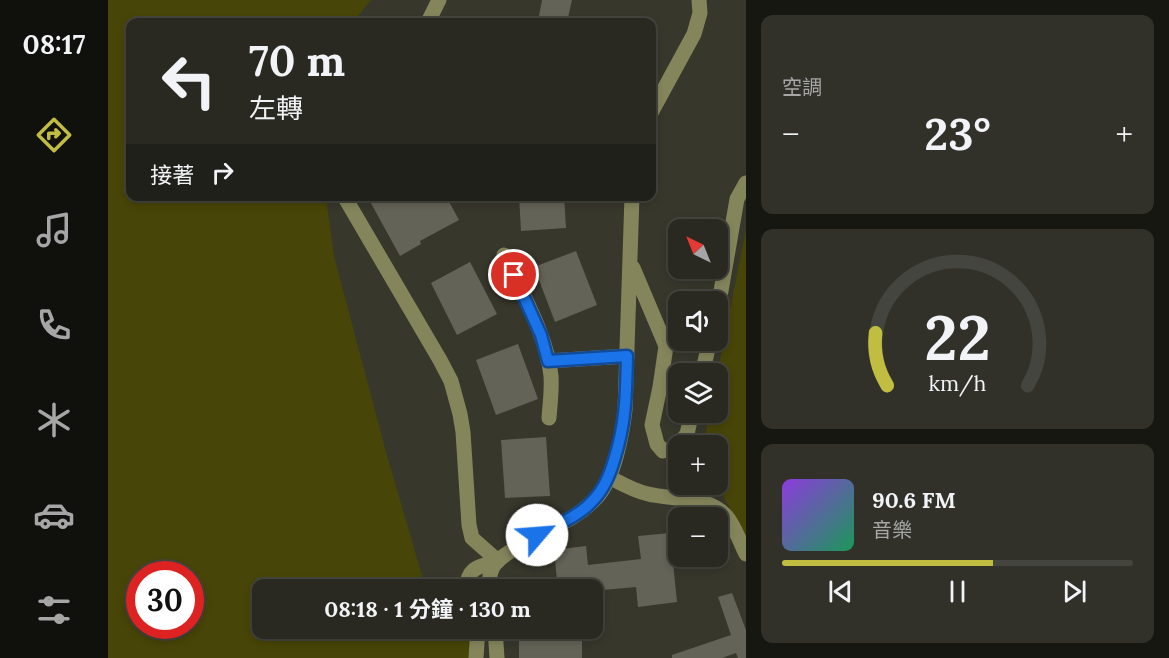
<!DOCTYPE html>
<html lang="zh-TW">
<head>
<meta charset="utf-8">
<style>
	body { margin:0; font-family:Lora,"Noto Sans TC",serif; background:#31312a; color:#f1f3f6; height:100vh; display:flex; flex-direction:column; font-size:22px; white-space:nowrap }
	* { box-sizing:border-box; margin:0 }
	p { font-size:20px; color:#a5a6a5 }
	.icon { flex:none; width:33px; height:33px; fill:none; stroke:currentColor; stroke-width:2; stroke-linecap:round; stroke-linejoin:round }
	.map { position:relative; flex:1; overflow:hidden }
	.drawer { display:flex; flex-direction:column; gap:15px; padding:15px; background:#171712; width:423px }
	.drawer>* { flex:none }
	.banner { position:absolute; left:18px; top:18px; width:530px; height:183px; border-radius:12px; box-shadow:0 3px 9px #0003,0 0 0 2px #45453f; background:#292921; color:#f1f3f6; overflow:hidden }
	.needle { width:39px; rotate:317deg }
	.buttons { position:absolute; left:560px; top:219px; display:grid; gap:12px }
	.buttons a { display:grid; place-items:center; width:60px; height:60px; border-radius:12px; background:#292921; box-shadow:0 3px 9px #0003,0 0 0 2px #45453f; font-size:30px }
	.speed { position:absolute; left:18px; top:561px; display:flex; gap:12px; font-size:30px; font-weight:700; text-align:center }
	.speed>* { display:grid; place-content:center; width:78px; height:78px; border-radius:50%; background:#292921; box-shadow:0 3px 9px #0003,0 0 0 2px #45453f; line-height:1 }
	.speed .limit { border:9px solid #d22; background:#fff; color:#111 }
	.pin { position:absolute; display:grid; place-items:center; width:51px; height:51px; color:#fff; margin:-26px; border:3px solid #fff; border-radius:50%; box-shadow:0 2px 6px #0007 }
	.me { position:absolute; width:66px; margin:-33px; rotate:63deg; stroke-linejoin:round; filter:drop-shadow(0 0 4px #0008) }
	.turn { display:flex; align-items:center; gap:21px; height:126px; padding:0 24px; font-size:27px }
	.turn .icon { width:78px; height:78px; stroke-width:2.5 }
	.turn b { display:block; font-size:42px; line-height:51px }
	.then { display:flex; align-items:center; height:57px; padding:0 24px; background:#0003; gap:12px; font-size:22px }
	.big { font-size:45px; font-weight:700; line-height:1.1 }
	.drawer .widget { flex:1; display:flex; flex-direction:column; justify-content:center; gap:9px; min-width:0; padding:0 21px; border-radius:12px; background:#31312a }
	.drawer .dial { align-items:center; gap:0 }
	.dial svg { height:156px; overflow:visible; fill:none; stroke:#45453f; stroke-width:7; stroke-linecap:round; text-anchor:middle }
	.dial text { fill:#f1f3f6; stroke:none }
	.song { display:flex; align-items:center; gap:18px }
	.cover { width:72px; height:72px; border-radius:9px; background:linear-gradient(135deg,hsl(270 70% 55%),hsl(150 70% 35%)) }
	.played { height:6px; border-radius:3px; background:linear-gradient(90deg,#c1bd40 60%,#45453f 60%) }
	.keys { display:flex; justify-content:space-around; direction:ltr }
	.heat { display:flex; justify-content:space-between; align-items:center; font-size:33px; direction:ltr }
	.trip { position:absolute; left:144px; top:579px; width:351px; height:60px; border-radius:12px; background:#292921; box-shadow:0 3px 9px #0003,0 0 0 2px #45453f; font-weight:700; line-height:60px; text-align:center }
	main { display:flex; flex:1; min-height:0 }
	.dock { display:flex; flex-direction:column; width:108px; justify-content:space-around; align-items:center; background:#10100d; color:#a5a6a5 }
	.dock .icon { width:42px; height:42px }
	.dock .on { color:#c1bd40 }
	.dock b { font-size:27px; color:#f1f3f6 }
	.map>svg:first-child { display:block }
</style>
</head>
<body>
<main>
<nav class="dock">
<b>08:17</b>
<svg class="icon on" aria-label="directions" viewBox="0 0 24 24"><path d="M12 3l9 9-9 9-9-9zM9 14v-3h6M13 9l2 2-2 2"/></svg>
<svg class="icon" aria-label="music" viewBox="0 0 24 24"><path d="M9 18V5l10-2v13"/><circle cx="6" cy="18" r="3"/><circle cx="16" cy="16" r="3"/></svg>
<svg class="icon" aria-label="phone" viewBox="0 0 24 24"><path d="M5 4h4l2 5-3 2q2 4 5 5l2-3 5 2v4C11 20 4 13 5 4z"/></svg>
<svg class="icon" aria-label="climate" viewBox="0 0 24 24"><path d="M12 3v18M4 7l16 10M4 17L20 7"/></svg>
<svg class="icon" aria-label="car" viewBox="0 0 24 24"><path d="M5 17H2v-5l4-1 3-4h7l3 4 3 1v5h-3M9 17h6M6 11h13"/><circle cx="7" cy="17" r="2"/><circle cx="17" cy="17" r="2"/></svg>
<svg class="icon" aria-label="filters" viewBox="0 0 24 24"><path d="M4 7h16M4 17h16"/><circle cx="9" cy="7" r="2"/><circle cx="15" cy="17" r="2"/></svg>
</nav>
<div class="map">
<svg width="638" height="658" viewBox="0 0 638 658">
	<rect width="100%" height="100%" fill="#37372c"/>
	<!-- green -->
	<g fill="#474507" fill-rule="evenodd">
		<path d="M 0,0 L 263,0 L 245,22 L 22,22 L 22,196 L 218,197 L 226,256 L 278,452 L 318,589 L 154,590 L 154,628 L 358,629 L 377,636 L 365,658 L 0,658 ZM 32,574 L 82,574 L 82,626 L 32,626 Z"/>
		<polygon points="638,229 638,538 609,484 609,446 595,446 602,413 609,412 609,376"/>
	</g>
	<!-- building -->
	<g fill="#636357">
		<polygon points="434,0 464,0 459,22 439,22 430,21"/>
		<polygon points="259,196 338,196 351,220 312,241 313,244 292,256"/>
		<polygon points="411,196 456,196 458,228 413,231"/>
		<polygon points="468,251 489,305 447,322 426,267"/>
		<polygon points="362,262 389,314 349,335 323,283"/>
		<polygon points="410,344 430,399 388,415 368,360"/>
		<polygon points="438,437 442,496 397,498 393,440"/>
		<polygon points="562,533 569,602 530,607 528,587 484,591 484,590 450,590 446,550 478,546 480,565 533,559 530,536"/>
		<polygon points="624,593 638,630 638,658 630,658 628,653 614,658 564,658 564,655 623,635 610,597"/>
		<polygon points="474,630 474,658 411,658 411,631"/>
	</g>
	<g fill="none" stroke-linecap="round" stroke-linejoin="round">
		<!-- minor -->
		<g stroke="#85855c" stroke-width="15">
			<polyline points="320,22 331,0"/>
			<polyline points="543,113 586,34 592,13 591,0"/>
			<polyline points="236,196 332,360 343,381 352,414 355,432 361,525 364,538 390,561"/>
			<path d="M 396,255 C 413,292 439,335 443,376 C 444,390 442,404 441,418"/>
			<polyline points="525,268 558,346 552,387 544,425 549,444 555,451 568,448 579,434 584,412"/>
			<polyline points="609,314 629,199 638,183"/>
			<polyline points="440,361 519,356"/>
			<polyline points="594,374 602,340"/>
			<path d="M 501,477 C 514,484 526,491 540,494 C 564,500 601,495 619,517 C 627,527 632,542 638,554"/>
			<path d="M 359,590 C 358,567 372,566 390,561"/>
			<path d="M 382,590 C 381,582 381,574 385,567 C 389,559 399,554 406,549 C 433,531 467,522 489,497 C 506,478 514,436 517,410 L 524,196"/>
			<polyline points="387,628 389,658"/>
			<polyline points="368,658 370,628"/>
		</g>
	</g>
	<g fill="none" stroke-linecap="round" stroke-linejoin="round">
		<!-- route casing -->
		<g stroke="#114b97" stroke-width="15">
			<path id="route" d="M 406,275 L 433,335 L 440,361 L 519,356 C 518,393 518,422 507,457 C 501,478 494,494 477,508 C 463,520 445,527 429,535"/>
		</g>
		<!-- route -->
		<use href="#route" stroke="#1a73e8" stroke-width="10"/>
	</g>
</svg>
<div class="buttons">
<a><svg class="needle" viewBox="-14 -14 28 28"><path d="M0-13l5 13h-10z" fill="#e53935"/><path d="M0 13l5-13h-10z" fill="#a5a6a5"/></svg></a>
<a><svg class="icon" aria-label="sound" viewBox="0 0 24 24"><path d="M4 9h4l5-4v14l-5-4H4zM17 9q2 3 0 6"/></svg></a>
<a><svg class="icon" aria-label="layers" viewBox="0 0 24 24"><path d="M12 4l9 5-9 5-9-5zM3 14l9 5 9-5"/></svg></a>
<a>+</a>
<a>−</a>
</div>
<div class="speed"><div class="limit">30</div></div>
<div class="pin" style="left:406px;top:275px;background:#d93025"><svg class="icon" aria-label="arrive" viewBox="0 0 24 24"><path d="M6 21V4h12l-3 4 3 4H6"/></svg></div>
<svg class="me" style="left:429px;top:535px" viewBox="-20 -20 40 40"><circle r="19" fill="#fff"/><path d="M0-13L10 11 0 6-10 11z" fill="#1a73e8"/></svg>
<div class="trip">08:18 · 1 分鐘 · 130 m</div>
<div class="banner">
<div class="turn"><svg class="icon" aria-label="left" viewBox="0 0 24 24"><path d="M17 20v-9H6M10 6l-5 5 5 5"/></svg><div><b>70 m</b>左轉</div></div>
<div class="then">接著<svg class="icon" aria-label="right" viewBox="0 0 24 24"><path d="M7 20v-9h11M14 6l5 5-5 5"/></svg></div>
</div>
</div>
<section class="drawer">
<div class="widget"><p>空調</p>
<div class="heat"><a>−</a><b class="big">23°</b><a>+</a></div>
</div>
<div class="widget dial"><svg viewBox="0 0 100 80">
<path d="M14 69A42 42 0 1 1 86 69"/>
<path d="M14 69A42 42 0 0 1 8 42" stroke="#c1bd40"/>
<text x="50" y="56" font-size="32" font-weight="700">22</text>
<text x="50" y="72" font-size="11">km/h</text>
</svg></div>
<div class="widget">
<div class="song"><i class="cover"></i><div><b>90.6 FM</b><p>音樂</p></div></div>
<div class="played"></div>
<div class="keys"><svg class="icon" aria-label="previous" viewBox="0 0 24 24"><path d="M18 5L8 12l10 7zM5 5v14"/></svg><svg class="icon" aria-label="pause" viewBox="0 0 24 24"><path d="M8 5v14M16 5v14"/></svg><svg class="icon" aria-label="next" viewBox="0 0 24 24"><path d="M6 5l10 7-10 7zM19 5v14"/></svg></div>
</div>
</section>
</main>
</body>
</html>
